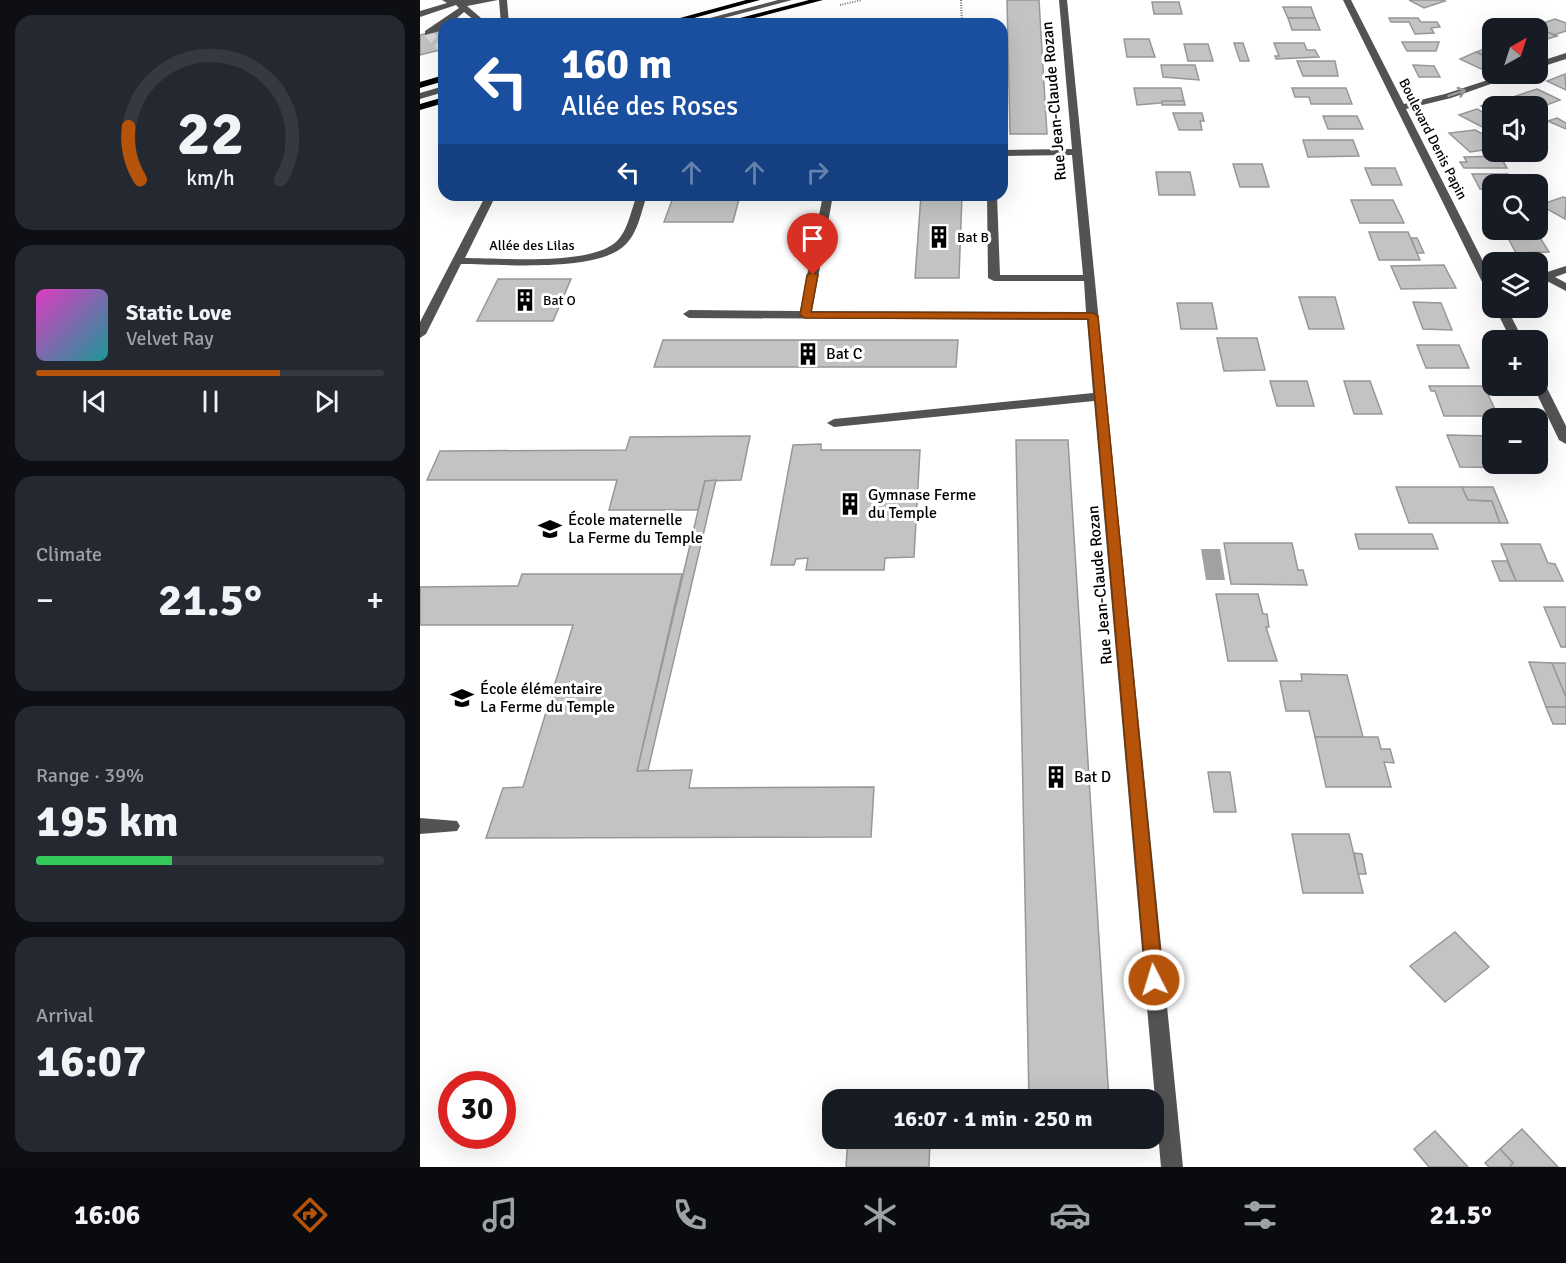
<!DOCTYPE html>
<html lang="en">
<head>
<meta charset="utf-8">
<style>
	body { margin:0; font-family:Signika,sans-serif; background:#242831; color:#f1f3f6; height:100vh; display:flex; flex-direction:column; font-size:22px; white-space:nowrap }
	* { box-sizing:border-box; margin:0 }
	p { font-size:20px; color:#9ea1a6 }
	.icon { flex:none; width:33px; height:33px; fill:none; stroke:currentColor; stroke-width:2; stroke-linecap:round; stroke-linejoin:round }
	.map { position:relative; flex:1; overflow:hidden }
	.panel { display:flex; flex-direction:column; gap:15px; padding:15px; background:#0d0f14; width:420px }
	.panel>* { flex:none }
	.hud { position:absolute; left:18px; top:18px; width:570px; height:183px; border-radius:18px; box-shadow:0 6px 24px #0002; background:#1a4fa0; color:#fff; overflow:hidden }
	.needle { width:39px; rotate:39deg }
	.buttons { position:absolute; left:1062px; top:18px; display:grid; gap:12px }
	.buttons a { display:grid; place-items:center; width:66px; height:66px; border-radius:12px; background:#171b24; box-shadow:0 6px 24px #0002; font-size:30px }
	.speed { position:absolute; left:18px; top:1071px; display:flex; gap:12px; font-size:30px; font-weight:700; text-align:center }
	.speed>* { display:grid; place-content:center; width:78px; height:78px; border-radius:50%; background:#171b24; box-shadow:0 6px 24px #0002; line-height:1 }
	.speed .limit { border:9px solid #d22; background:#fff; color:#111 }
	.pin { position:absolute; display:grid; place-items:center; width:51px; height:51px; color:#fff; margin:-62px -26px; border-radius:50% 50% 50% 0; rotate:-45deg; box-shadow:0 0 6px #0007 }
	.pin .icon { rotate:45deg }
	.me { position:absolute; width:66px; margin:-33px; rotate:355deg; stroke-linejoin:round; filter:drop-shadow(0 0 4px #0008) }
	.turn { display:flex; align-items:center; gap:21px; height:126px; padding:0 24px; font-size:27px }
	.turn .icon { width:78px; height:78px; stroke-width:2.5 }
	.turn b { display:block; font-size:42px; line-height:51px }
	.lanes { display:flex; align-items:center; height:57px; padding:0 24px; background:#0003; justify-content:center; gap:30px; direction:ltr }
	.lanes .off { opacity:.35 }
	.big { font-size:45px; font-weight:800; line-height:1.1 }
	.panel .card { flex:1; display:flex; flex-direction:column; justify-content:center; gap:9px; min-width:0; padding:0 21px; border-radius:18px; background:#242831 }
	.panel .dial { align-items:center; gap:0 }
	.dial svg { height:156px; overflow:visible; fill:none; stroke:#363941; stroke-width:7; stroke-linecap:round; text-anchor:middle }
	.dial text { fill:#f1f3f6; stroke:none }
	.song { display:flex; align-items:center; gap:18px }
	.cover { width:72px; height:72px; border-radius:9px; background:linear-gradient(135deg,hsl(310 70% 55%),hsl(180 70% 35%)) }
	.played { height:6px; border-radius:3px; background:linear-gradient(90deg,#b45309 70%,#363941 70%) }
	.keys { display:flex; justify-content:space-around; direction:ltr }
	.heat { display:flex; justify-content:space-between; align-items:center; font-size:33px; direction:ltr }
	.charge { height:9px; border-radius:4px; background:linear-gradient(90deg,#34c759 39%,#363941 0) }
	.trip { position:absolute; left:402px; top:1089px; width:342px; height:60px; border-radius:18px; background:#171b24; box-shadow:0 6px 24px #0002; font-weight:800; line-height:60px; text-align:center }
	.tab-bar { display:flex; height:96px; justify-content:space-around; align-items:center; background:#090b0e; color:#9ea1a6 }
	.tab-bar .icon { width:42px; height:42px }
	.tab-bar .selected { color:#b45309 }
	.tab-bar b { font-size:27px; color:#f1f3f6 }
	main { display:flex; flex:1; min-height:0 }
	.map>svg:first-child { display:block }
</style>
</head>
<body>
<main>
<section class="panel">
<div class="card dial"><svg viewBox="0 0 100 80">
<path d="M14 69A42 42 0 1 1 86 69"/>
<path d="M14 69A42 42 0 0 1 8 42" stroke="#b45309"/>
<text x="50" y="56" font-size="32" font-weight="700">22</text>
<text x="50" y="72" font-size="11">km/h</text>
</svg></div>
<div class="card">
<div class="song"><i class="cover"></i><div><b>Static Love</b><p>Velvet Ray</p></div></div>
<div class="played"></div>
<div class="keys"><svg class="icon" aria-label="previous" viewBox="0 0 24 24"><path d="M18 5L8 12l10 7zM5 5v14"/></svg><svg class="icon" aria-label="pause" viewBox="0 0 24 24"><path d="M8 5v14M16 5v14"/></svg><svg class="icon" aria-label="next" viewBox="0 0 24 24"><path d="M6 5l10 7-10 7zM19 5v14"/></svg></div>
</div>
<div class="card"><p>Climate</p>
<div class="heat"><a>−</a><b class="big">21.5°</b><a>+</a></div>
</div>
<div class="card"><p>Range · 39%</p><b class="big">195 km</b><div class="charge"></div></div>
<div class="card"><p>Arrival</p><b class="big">16:07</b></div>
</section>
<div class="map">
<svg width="1146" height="1167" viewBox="0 0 1146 1167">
	<rect width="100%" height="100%" fill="#fff"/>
	<!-- water -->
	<polygon fill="#a1a1a1" points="781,549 800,549 805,580 786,580"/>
	<!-- building -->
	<g fill="#c3c3c3" stroke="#979797" stroke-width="1.5">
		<polygon points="587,0 619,0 627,134 590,134"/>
		<polygon points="989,0 1022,0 1025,1 1004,8"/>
		<polygon points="732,2 759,2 762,14 734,14"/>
		<polygon points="863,7 891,7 895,18 868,18"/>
		<polygon points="868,18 895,18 900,30 872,30"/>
		<polygon points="969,18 998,18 1001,22 1017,22 1020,27 1011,28 1014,33 995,34 989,22 971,22"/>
		<polygon points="1135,19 1146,23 1146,31 1134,35 1114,26"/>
		<polygon points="1117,27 1134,35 1137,36 1118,42 1118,28 1113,28"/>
		<polygon points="24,29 24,49 0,55 0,35"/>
		<polygon points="704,39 729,39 735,57 707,57"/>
		<polygon points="982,42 1019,42 1016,51 987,51"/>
		<polygon points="814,43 823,43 829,61 820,61"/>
		<polygon points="854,43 884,43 887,50 895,50 899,57 856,59 855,56 859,56"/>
		<polygon points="764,44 788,44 793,61 768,61"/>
		<polygon points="1072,46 1072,58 1056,52"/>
		<polygon points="1056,52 1072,60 1072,62 1061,69 1040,59"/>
		<polygon points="877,61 915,61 918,76 883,76"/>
		<polygon points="741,65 775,65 779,80 743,77"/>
		<polygon points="993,65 1014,66 1020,77 999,77"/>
		<polygon points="1145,74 1146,90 1127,81"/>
		<polygon points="714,88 761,88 764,101 717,105"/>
		<polygon points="872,88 926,88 932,104 891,104 889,97 875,97"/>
		<polygon points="1117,89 1140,100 1119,108 1096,96"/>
		<polygon points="1079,100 1092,106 1072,106 1072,112 1061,106"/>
		<polygon points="742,101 764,101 765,105 742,105"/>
		<polygon points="1057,109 1072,117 1072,127 1066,129 1039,115"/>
		<polygon points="753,113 782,113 784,121 780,121 782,130 759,130"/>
		<polygon points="903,116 937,116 943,129 908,129"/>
		<polygon points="1137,118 1146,123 1146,129 1128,121"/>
		<polygon points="1055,130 1072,139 1063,142 1071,149 1050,152 1029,133"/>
		<polygon points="883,140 933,140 939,156 888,157"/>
		<polygon points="1080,156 1087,168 1044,168 1040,162 1047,162 1044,157"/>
		<polygon points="813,164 842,164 849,187 820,187"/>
		<polygon points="945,168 975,168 982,185 952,185"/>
		<polygon points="736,172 770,172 775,195 739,195"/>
		<polygon points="1052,174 1088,174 1093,184 1072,184 1072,189 1060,189"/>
		<polygon points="254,195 320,195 313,222 244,222"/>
		<polygon points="501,195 542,195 539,278 495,278"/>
		<polygon points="1143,197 1146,198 1145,219 1120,205"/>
		<polygon points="931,200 973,200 984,223 940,223"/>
		<polygon points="949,232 988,232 1000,260 959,260"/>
		<polygon points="1087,236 1119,236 1129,252 1096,253"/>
		<polygon points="991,238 997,238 1004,253 997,253"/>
		<polygon points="1024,265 1036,288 981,289 971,266"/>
		<polygon points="78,279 151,279 133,321 57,321"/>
		<polygon points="879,297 915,297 924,329 889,329"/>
		<polygon points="993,302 1021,303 1032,330 1003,329"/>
		<polygon points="757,303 792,303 797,329 761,329"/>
		<polygon points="797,338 837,338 845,370 804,371"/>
		<polygon points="243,340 538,340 536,367 234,367"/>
		<polygon points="997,345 1039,345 1049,368 1006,368"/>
		<polygon points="850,381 887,381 894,406 857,406"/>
		<polygon points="924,381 950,381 962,414 934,414"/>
		<polygon points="1009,386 1064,386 1078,416 1024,416 1015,391 1011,391"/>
		<polygon points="1027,435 1072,436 1072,464 1101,464 1102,468 1040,467"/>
		<polygon points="330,436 321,480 285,481 278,510 189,510 197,480 7,480 20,451 206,450 210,437"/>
		<polygon points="596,440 648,440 689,1100 609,1100"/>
		<polygon points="401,444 401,450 500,450 494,557 465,558 464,570 386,570 388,558 376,559 374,565 351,565 373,445"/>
		<polygon points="1073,467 1095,467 1097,473 1075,473"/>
		<polygon points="296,480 228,770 217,771 285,481"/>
		<polygon points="976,487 1042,487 1048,500 1072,501 1080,523 989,523"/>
		<polygon points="1042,487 1073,487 1088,523 1080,523 1072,501 1048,500"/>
		<polygon points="935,534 1012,534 1018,549 939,549"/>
		<polygon points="804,543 872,543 878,570 883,570 887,585 811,584"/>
		<polygon points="1081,544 1120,544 1128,563 1135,564 1143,581 1096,581"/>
		<polygon points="1072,561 1087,561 1096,581 1080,581"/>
		<polygon points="102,574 262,574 217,771 272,770 269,788 454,787 451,837 66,838 83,788 103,787 153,625 0,625 0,587 98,586"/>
		<polygon points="796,594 838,594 843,614 847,614 849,627 846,627 857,661 808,661"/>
		<polygon points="1124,607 1146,607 1146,647 1141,647"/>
		<polygon points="1109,662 1132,663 1146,697 1146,707 1126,707"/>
		<polygon points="1132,663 1146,663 1146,697"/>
		<polygon points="881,674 927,675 943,737 895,737 889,711 866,711 860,681 882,681"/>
		<polygon points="1126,707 1146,707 1146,724 1133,724"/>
		<polygon points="895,737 958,737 961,749 970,749 974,763 964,762 971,787 906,787"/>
		<polygon points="788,772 810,772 816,812 794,812"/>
		<polygon points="872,834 929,834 943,893 883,893"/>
		<polygon points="934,853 942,854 946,874 938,874"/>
		<polygon points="1035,932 1069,967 1025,1002 990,966"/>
		<polygon points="1102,1129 1138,1167 1089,1167 1093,1163 1080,1149"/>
		<polygon points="1015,1131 1048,1167 1009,1167 994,1149"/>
		<polygon points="428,1138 510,1138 509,1167 426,1167"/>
		<polygon points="1080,1149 1093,1163 1089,1167 1069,1167 1065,1163"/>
	</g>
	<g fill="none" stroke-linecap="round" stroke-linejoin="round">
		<!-- minor-tunnel -->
		<polyline stroke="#d9d9d9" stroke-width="9" stroke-dasharray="9 4.5" stroke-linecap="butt" points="8,33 23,49"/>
		<!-- path -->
		<g stroke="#757575" stroke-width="2" stroke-dasharray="1 1.5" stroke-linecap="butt">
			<polyline points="541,0 542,24"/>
			<polyline points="420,5 442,0"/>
		</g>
		<!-- minor -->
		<g fill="#535353" fill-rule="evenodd">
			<polygon points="22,0 78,0 47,6 68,24 59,24 44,12 30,24 24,24 24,30 5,35 5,31 39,8 36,5 0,17 0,11 27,3"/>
			<polygon points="79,0 87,0 89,24 81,24"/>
			<polygon points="358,0 372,0 281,24 267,24"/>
			<polygon points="639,0 647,0 763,1167 741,1167 674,401 414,427 407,423 414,419 673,393 667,320 269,318 263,314 269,310 380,311 403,195 413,195 392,311 666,312 664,281 574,281 568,278 567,195 577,195 580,275 663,275 652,155 582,156 582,150 652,149"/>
			<polygon points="923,0 931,0 984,104 1025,94 1086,74 1099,74 1031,98 986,109 1072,279 1072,293 1066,290"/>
			<polygon points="23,46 24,52 20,51 20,47"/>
			<polygon points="1146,53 1146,59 1118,68 1118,62"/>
			<polygon points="24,86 24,92 0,99 0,93"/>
			<path d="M 66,195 L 76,195 L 45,258 C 81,258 169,266 196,242 C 208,231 211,210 217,195 L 227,195 C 221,212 218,233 205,245 C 177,273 80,264 41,264 L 6,334 L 0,338 L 0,322 Z"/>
			<polygon points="1146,266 1146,273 1135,277 1146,283 1146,291 1125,280 1118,282 1118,275"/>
			<polygon points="1075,308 1087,308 1103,340 1091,340"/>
			<polygon points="1118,378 1124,382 1146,426 1146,444 1139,440 1113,386 1118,386"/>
			<polygon points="0,818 37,821 40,826 37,831 0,834"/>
		</g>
		<!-- major -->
		<g fill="#000" fill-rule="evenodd">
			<polygon points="326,0 340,0 252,24 238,24"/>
			<polygon points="389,0 403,0 311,24 297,24"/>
			<polygon points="24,75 24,81 0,88 0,82"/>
			<polygon points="24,97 24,103 0,110 0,104"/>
		</g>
	</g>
	<!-- one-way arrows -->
	<defs><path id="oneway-shaft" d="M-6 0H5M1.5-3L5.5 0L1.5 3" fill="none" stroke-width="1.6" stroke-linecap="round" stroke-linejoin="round" transform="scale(1.5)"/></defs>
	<use stroke="#989898" href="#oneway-shaft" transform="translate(1037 93) rotate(-19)"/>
	<!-- route -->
	<polygon fill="#b45309" stroke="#753606" stroke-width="1.5" points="393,272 398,275 391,312 673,313 678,316 743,980 741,986 734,988 728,986 726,980 668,319 385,318 380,315 387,275"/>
	<!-- icons -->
	<defs>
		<g id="building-bare" transform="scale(1.8)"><path d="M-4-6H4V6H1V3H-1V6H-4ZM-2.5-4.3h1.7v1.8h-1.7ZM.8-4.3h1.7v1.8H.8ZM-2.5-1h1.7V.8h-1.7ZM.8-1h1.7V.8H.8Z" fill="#000" stroke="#fff" stroke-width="2.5" paint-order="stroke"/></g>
		<g id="school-bare" transform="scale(1.8)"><path d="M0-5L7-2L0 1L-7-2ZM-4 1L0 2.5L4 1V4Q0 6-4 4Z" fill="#000" stroke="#fff" stroke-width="2.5" paint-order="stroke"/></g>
	</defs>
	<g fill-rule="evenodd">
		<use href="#building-bare" x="519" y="237"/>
		<use href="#building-bare" x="105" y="300"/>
		<use href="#building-bare" x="388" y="354"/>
		<use href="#building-bare" x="430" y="504"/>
		<use href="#school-bare" x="130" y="529"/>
		<use href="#school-bare" x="42" y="698"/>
		<use href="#building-bare" x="636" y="777"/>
	</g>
	<g text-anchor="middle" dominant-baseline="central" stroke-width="6" stroke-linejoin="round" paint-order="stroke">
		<!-- far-street labels -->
		<g font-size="14" fill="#000" stroke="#fff">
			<text transform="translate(1013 139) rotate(63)">Boulevard Denis Papin</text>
			<text x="112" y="245">Allée des Lilas</text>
		</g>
		<!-- far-poi labels -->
		<g font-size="14" fill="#000" stroke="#fff" text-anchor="start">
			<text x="537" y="237">Bat B</text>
			<text x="123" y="300">Bat O</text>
		</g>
		<!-- street labels -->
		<g font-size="16" fill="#000" stroke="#fff">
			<text transform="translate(634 101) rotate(-95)">Rue Jean-Claude Rozan</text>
			<text transform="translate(680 585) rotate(-95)">Rue Jean-Claude Rozan</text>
		</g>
		<!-- poi labels -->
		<g font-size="16" fill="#000" stroke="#fff" text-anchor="start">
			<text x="406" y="354">Bat C</text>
			<text x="448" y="495">Gymnase Ferme<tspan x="448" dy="18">du Temple</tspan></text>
			<text x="148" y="520">École maternelle<tspan x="148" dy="18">La Ferme du Temple</tspan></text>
			<text x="60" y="689">École élémentaire<tspan x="60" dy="18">La Ferme du Temple</tspan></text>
			<text x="654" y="777">Bat D</text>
		</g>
	</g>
</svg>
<div class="buttons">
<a><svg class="needle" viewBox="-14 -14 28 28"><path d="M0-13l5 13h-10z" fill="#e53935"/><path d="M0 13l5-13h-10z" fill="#9ea1a6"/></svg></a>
<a><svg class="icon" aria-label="sound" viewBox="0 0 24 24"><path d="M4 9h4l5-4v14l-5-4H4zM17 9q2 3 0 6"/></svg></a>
<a><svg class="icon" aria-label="search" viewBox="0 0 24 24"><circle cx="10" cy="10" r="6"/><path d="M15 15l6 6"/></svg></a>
<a><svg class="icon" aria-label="layers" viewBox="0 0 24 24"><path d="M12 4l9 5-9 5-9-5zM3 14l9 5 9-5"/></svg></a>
<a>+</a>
<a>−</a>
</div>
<div class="speed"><div class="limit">30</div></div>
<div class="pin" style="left:393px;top:275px;background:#d93025"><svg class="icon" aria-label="arrive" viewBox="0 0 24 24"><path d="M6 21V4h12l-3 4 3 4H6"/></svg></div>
<svg class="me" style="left:734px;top:980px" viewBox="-20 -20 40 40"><circle r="17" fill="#b45309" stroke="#fff" stroke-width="3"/><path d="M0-11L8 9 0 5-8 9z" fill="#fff"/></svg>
<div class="trip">16:07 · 1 min · 250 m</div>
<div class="hud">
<div class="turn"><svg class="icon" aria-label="left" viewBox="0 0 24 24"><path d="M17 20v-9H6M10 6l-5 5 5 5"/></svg><div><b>160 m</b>Allée des Roses</div></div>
<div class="lanes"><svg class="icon" aria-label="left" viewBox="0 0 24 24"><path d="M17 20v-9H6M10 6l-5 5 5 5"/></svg><svg class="icon off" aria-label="ahead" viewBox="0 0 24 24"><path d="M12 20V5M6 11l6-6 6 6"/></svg><svg class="icon off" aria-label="ahead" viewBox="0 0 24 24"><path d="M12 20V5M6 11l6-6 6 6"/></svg><svg class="icon off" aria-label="right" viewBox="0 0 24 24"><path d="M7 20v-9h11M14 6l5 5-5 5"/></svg></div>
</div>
</div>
</main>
<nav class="tab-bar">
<b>16:06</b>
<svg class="icon selected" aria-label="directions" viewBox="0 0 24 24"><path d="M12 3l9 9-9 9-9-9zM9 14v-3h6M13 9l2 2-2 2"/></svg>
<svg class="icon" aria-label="music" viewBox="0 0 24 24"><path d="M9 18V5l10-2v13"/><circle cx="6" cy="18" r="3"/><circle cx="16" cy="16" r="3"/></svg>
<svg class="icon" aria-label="phone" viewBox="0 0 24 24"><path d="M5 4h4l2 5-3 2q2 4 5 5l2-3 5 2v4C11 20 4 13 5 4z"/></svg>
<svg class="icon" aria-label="climate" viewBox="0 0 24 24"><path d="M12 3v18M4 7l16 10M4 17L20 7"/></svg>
<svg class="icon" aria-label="car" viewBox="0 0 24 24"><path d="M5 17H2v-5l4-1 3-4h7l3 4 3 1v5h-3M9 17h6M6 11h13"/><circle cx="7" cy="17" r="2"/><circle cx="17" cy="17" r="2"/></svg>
<svg class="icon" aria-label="filters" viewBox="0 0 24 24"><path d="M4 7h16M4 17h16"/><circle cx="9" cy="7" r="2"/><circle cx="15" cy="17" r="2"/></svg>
<b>21.5°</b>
</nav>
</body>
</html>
